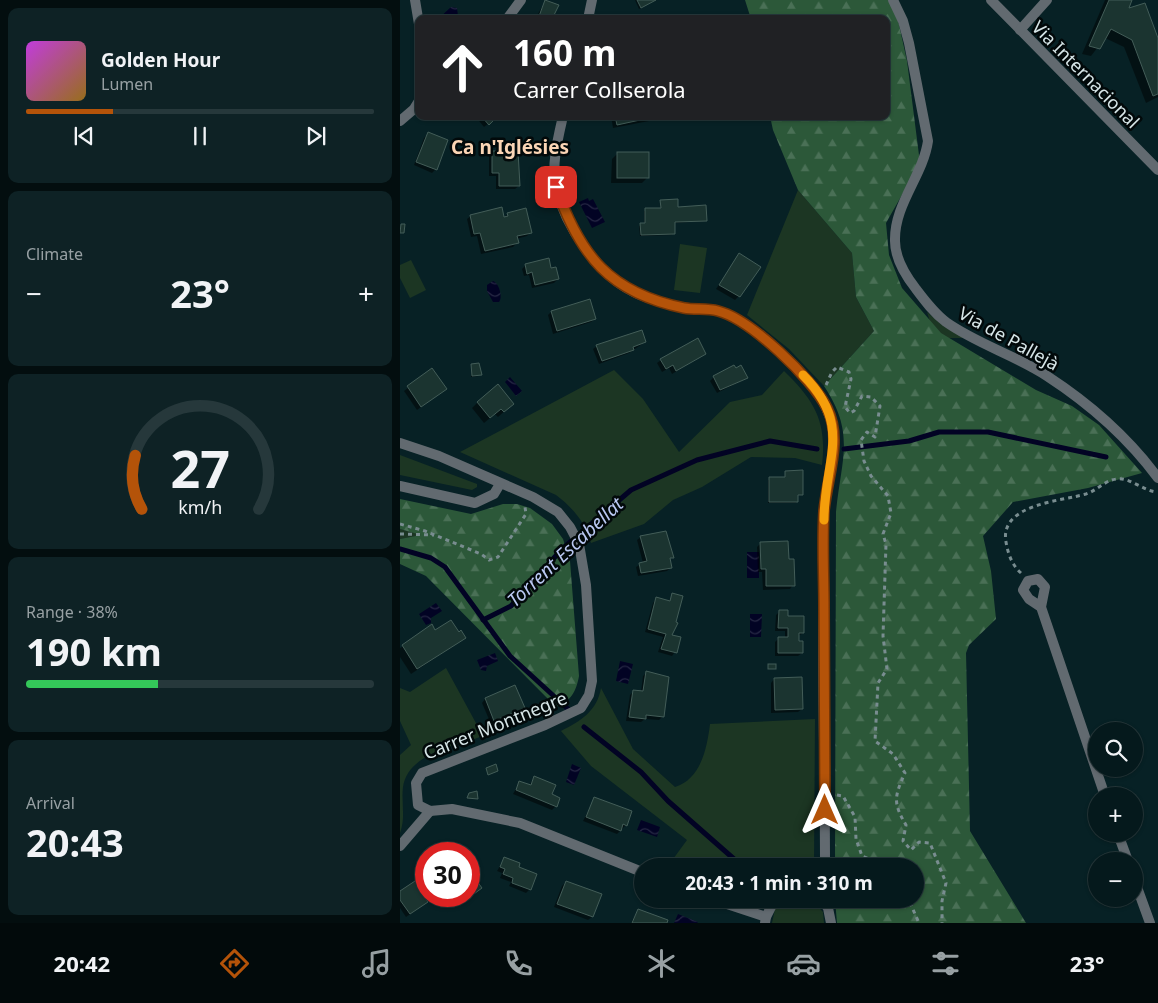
<!DOCTYPE html>
<html lang="en">
<head>
<meta charset="utf-8">
<style>
	body { margin:0; font-family:"Noto Sans",sans-serif; background:#0e2225; color:#f1f3f6; height:100vh; display:flex; flex-direction:column; font-size:19px; white-space:nowrap }
	* { box-sizing:border-box; margin:0 }
	p { font-size:16px; color:#97a0a3 }
	.icon { flex:none; width:28px; height:28px; fill:none; stroke:currentColor; stroke-width:2; stroke-linecap:round; stroke-linejoin:round }
	.map { position:relative; flex:1; overflow:hidden }
	.panel { display:flex; flex-direction:column; gap:8px; padding:8px; background:#030e0f; width:400px }
	.panel>* { flex:none }
	.banner { position:absolute; left:15px; top:15px; width:475px; height:105px; border-radius:10px; box-shadow:0 1px 4px #0004,0 0 0 1px #26383b; background:#202124; color:#fff; overflow:hidden }
	.buttons { position:absolute; left:688px; top:722px; display:grid; gap:10px }
	.buttons a { display:grid; place-items:center; width:55px; height:55px; border-radius:50%; background:#05191c; box-shadow:0 1px 4px #0004,0 0 0 1px #26383b; font-size:25px }
	.speed { position:absolute; left:15px; top:842px; display:flex; gap:10px; font-size:25px; font-weight:700; text-align:center }
	.speed>* { display:grid; place-content:center; width:65px; height:65px; border-radius:50%; background:#05191c; box-shadow:0 1px 4px #0004,0 0 0 1px #26383b; line-height:1 }
	.speed .limit { border:8px solid #d22; background:#fff; color:#111 }
	.pin { position:absolute; display:grid; place-items:center; width:42px; height:42px; color:#fff; margin:-21px; border-radius:10px; box-shadow:0 2px 8px #0006 }
	.me { position:absolute; width:55px; margin:-28px; rotate:0deg; stroke-linejoin:round; filter:drop-shadow(0 0 4px #0008) }
	.turn { display:flex; align-items:center; gap:18px; height:105px; padding:0 15px; font-size:22px }
	.turn .icon { width:65px; height:65px; stroke-width:2.5 }
	.turn b { display:block; font-size:35px; line-height:42px }
	.big { font-size:38px; font-weight:700; line-height:1.1 }
	.panel .card { flex:1; display:flex; flex-direction:column; justify-content:center; gap:8px; min-width:0; padding:0 18px; border-radius:10px; background:#0e2225 }
	.panel .dial { align-items:center; gap:0 }
	.dial svg { height:130px; overflow:visible; fill:none; stroke:#26383b; stroke-width:7; stroke-linecap:round; text-anchor:middle }
	.dial text { fill:#f1f3f6; stroke:none }
	.song { display:flex; align-items:center; gap:15px }
	.cover { width:60px; height:60px; border-radius:8px; background:linear-gradient(135deg,hsl(290 70% 55%),hsl(40 70% 35%)) }
	.played { height:5px; border-radius:2px; background:linear-gradient(90deg,#b45309 25%,#26383b 25%) }
	.keys { display:flex; justify-content:space-around; direction:ltr }
	.heat { display:flex; justify-content:space-between; align-items:center; font-size:28px; direction:ltr }
	.charge { height:8px; border-radius:4px; background:linear-gradient(90deg,#34c759 38%,#26383b 0) }
	.trip { position:absolute; left:234px; top:858px; width:290px; height:50px; border-radius:25px; background:#05191c; box-shadow:0 1px 4px #0004,0 0 0 1px #26383b; font-weight:700; line-height:50px; text-align:center }
	.menu { display:flex; height:80px; justify-content:space-around; align-items:center; background:#020a0b; color:#97a0a3 }
	.menu .icon { width:35px; height:35px }
	.menu .selected { color:#b45309 }
	.menu b { font-size:22px; color:#f1f3f6 }
	main { display:flex; flex:1; min-height:0 }
	.map>svg:first-child { display:block }
</style>
</head>
<body>
<main>
<section class="panel">
<div class="card">
<div class="song"><i class="cover"></i><div><b>Golden Hour</b><p>Lumen</p></div></div>
<div class="played"></div>
<div class="keys"><svg class="icon" aria-label="previous" viewBox="0 0 24 24"><path d="M18 5L8 12l10 7zM5 5v14"/></svg><svg class="icon" aria-label="pause" viewBox="0 0 24 24"><path d="M8 5v14M16 5v14"/></svg><svg class="icon" aria-label="next" viewBox="0 0 24 24"><path d="M6 5l10 7-10 7zM19 5v14"/></svg></div>
</div>
<div class="card"><p>Climate</p>
<div class="heat"><a>−</a><b class="big">23°</b><a>+</a></div>
</div>
<div class="card dial"><svg viewBox="0 0 100 80">
<path d="M14 69A42 42 0 1 1 86 69"/>
<path d="M14 69A42 42 0 0 1 10 36" stroke="#b45309"/>
<text x="50" y="56" font-size="32" font-weight="700">27</text>
<text x="50" y="72" font-size="11">km/h</text>
</svg></div>
<div class="card"><p>Range · 38%</p><b class="big">190 km</b><div class="charge"></div></div>
<div class="card"><p>Arrival</p><b class="big">20:43</b></div>
</section>
<div class="map">
<svg width="758" height="923" viewBox="0 0 758 923">
	<defs>
		<pattern id="forest-firs" width="22" height="20" patternUnits="userSpaceOnUse" patternTransform="scale(1.25)"><rect width="22" height="20" fill="#2c5839"/><path d="M5 1l3.5 6h-7zM16 11l3.5 6h-7z" fill="#4a7056"/></pattern>
		<pattern id="water-waves" width="16" height="10" patternUnits="userSpaceOnUse" patternTransform="scale(1.25)"><rect width="16" height="10" fill="#020324"/><path d="M0 5q4-4 8 0t8 0" fill="none" stroke="#262844"/></pattern>
	</defs>
	<rect width="100%" height="100%" fill="#072125"/>
	<!-- grass -->
	<g fill="#1c3623">
		<polygon points="398,190 452,253 456,297 474,331 424,386 389,349 347,315"/>
		<polygon points="280,244 307,248 300,293 274,290"/>
		<polygon points="11,260 26,290 10,298 0,278 0,265"/>
		<polygon points="527,312 541,324 566,338 535,338"/>
		<path d="M 214,370 L 243,399 L 279,452 L 330,402 L 362,395 L 384,371 C 415,401 427,422 422,465 L 395,458 L 351,457 L 302,487 L 273,500 L 244,524 L 191,543 C 186,523 172,507 156,495 L 60,452 Z"/>
		<polygon points="0,455 77,484 77,487 72,490 0,475"/>
		<polygon points="0,529 23,535 0,539"/>
		<path d="M 46,668 L 83,736 C 56,746 8,753 3,787 C 1,803 6,817 0,833 L 0,755 L 11,745 L 0,721 L 0,688 L 10,692 Z"/>
		<path d="M 201,688 L 233,749 L 275,787 C 301,779 307,748 310,724 L 415,719 L 414,866 L 268,866 L 287,840 L 191,766 L 161,731 C 181,721 197,711 201,688 Z"/>
		<polygon points="385,899 411,899 423,912 424,923 372,923 375,909"/>
	</g>
	<!-- forest -->
	<g fill="url(#forest-firs)">
		<path d="M 345,0 L 492,0 L 494,2 L 507,61 L 520,163 L 486,223 L 489,255 L 502,288 L 541,333 L 636,390 L 672,406 L 699,425 L 742,473 L 688,488 L 613,502 L 583,536 L 591,571 L 596,619 L 569,645 L 566,653 L 570,831 L 626,923 L 437,923 L 435,899 L 515,899 L 515,866 L 435,866 L 436,512 C 441,459 456,434 424,386 L 474,331 L 456,297 L 452,253 L 398,190 L 373,130 L 370,116 L 486,116 L 486,19 L 351,19 Z"/>
		<path d="M 0,499 L 71,514 L 103,504 L 117,504 L 130,508 L 152,524 L 163,539 L 170,561 L 179,676 C 176,692 171,701 156,707 L 26,576 L 0,564 L 0,539 L 21,535 L 0,529 Z"/>
	</g>
	<!-- water -->
	<g fill="url(#water-waves)">
		<polygon points="51,7 57,8 58,16 54,19 38,19"/>
		<polygon points="188,198 189,201 193,199 205,222 192,228 179,202"/>
		<path d="M 93,281 C 99,283 103,297 99,302 L 93,302 L 87,291 L 87,285 Z"/>
		<polygon points="110,377 122,391 116,396 105,382"/>
		<rect x="347" y="552" width="12" height="26"/>
		<polygon points="36,603 42,611 31,618 31,623 26,625 19,614"/>
		<polygon points="350,614 362,614 361,637 350,637"/>
		<polygon points="95,653 98,661 87,666 86,671 81,670 77,660"/>
		<polygon points="220,661 233,664 228,684 216,681"/>
		<polygon points="172,764 181,768 174,785 166,782"/>
		<polygon points="241,820 260,827 257,837 237,830"/>
		<polygon points="278,914 298,922 297,923 274,923"/>
	</g>
	<!-- shadow -->
	<g fill="#0007">
		<polygon points="146,0 157,5 151,19 135,19"/>
		<polygon points="235,0 255,0 239,9"/>
		<polygon points="705,0 731,0 727,10 758,42 758,97 746,103 724,47 705,38 691,56 682,54"/>
		<polygon points="75,116 92,116 94,119 84,127"/>
		<polygon points="211,116 252,116 252,117 249,121 213,128"/>
		<polygon points="28,134 36,169 32,173 14,165 24,138"/>
		<polygon points="93,152 119,186 115,189 96,189 96,176 89,176 89,156"/>
		<polygon points="218,153 248,177 242,183 211,183 212,159"/>
		<polygon points="261,201 277,209 306,221 274,223 272,235 240,236 239,226 244,224 244,211 260,209"/>
		<polygon points="108,214 131,232 127,236 116,239 117,243 113,247 81,254 77,236 71,237 67,219 71,216 103,218"/>
		<polygon points="339,255 339,296 335,300 316,289"/>
		<polygon points="126,265 150,270 158,279 154,283 132,288 129,275 124,276 122,269"/>
		<polygon points="151,312 195,319 191,322 153,334 148,315"/>
		<polygon points="245,342 229,353 199,364 193,349 197,346"/>
		<polygon points="305,354 272,374 269,368 262,372 257,363 261,360"/>
		<polygon points="72,365 80,375 79,376 71,377"/>
		<polygon points="32,370 42,392 17,410 4,391"/>
		<polygon points="314,377 347,378 317,393 310,381"/>
		<polygon points="77,403 107,409 98,417 95,414 84,423 72,408"/>
		<polygon points="386,472 402,495 397,496 396,503 368,503 368,480 384,478"/>
		<polygon points="241,537 272,557 269,561 270,568 267,571 238,576 236,567 243,563 237,540"/>
		<polygon points="361,543 388,560 393,585 390,589 363,590 362,572 358,572 357,547"/>
		<polygon points="273,594 270,636 275,652 272,656 258,652 263,637 245,632 253,603 256,599 268,602"/>
		<polygon points="379,612 403,633 398,636 402,653 398,656 375,656 375,642 379,638 385,638 385,631 375,631 376,615"/>
		<polygon points="35,632 65,638 11,674 0,657 0,648"/>
		<polygon points="246,673 262,717 259,720 245,719 241,722 226,721 230,695 234,691 241,692 243,676"/>
		<polygon points="374,679 402,709 398,712 371,713 371,683"/>
		<polygon points="85,699 123,708 91,724 82,703"/>
		<polygon points="134,777 151,795 156,806 152,810 113,794 120,782 129,786"/>
		<polygon points="195,798 226,825 217,834 183,821"/>
		<polygon points="105,858 117,868 130,889 126,893 109,886 111,882 100,878 102,873 97,871"/>
		<polygon points="69,872 81,888 59,905 53,896 69,896"/>
		<polygon points="166,882 200,895 192,917 188,920 154,907 162,886"/>
		<polygon points="0,893 22,906 6,917 0,908"/>
		<polygon points="238,910 265,923 231,923"/>
	</g>
	<g fill="none" stroke-linecap="round" stroke-linejoin="round">
		<!-- stream -->
		<g stroke="#020324" stroke-width="5">
			<polyline points="444,449 509,441 539,432 588,432 706,457"/>
			<polyline points="0,549 31,558 45,567 110,656 168,709"/>
			<polyline points="83,620 111,606 162,549 231,490 297,460 370,441 417,449"/>
			<polyline points="184,727 241,772 268,801 342,866"/>
		</g>
	</g>
	<!-- building -->
	<g fill="#1b3430" stroke="#435d58">
		<polygon points="145,0 159,5 152,19 138,19"/>
		<polygon points="237,0 256,0 241,8"/>
		<polygon points="709,0 732,0 729,8 745,3 758,38 758,94 753,96 732,40 711,29 700,49 689,46"/>
		<polygon points="81,116 93,116 95,119 89,125"/>
		<polygon points="215,116 253,116 254,117 217,125"/>
		<polygon points="28,132 48,140 37,170 16,162"/>
		<polygon points="92,151 118,151 120,186 99,186 99,173 92,173"/>
		<rect x="217" y="152" width="32" height="26"/>
		<polygon points="278,199 278,207 306,205 307,221 275,222 275,234 241,235 240,223 245,223 245,208 261,208 260,200"/>
		<polygon points="102,207 104,217 108,216 107,213 126,208 132,233 117,236 119,243 85,251 80,233 74,234 70,215"/>
		<polygon points="1,224 5,224 4,233 0,233"/>
		<polygon points="339,253 361,267 340,297 319,285"/>
		<polygon points="149,258 151,268 156,267 159,279 135,285 132,272 127,274 125,264"/>
		<polygon points="190,299 196,319 157,331 151,311"/>
		<polygon points="242,330 246,342 233,347 234,350 202,361 196,345"/>
		<polygon points="298,338 306,354 276,371 273,365 266,369 260,359"/>
		<polygon points="79,363 82,375 72,376 71,364"/>
		<polygon points="334,365 336,368 341,365 348,378 320,390 313,376"/>
		<polygon points="32,368 47,389 21,407 7,386"/>
		<polygon points="98,384 114,404 104,412 101,409 90,418 77,402"/>
		<polygon points="403,470 403,495 398,495 398,502 369,502 369,477 385,477 385,471"/>
		<polygon points="266,531 274,558 270,558 272,568 241,573 239,563 247,561 240,536"/>
		<polygon points="388,541 389,559 394,559 395,586 366,586 366,569 361,569 360,542"/>
		<polygon points="272,593 283,596 276,622 278,623 272,635 281,637 277,653 261,649 266,634 248,629 256,597 270,601"/>
		<polygon points="379,610 388,610 388,616 404,616 404,633 399,633 399,641 403,641 403,653 378,653 378,637 388,637 388,628 378,628"/>
		<polygon points="51,620 59,632 61,630 66,638 17,669 2,645 32,624 35,630"/>
		<rect x="368" y="664" width="8" height="5"/>
		<polygon points="246,671 269,677 264,717 246,715 246,719 229,717 233,690 243,691"/>
		<polygon points="402,677 403,709 375,710 374,678"/>
		<polygon points="115,685 125,708 94,721 85,698"/>
		<polygon points="96,764 98,771 88,775 86,768"/>
		<polygon points="134,776 156,785 152,794 160,798 157,807 116,790 119,781 131,785"/>
		<polygon points="77,791 78,799 67,798 69,793"/>
		<polygon points="194,797 232,811 227,826 223,824 221,831 186,817"/>
		<polygon points="104,857 120,863 119,867 137,874 131,890 112,883 113,878 103,874 105,869 100,867"/>
		<polygon points="69,870 82,888 63,902 59,896 69,896"/>
		<polygon points="15,881 28,902 10,914 0,900 0,891"/>
		<polygon points="166,881 202,894 193,917 157,904"/>
		<polygon points="238,909 268,920 267,923 232,923"/>
	</g>
	<g fill="none" stroke-linecap="round" stroke-linejoin="round">
		<!-- path -->
		<g stroke="#798d90" stroke-width="3" stroke-dasharray="4 4" stroke-linecap="butt">
			<path d="M 426,385 L 432,372 L 437,367 L 449,372 L 451,379 L 445,407 L 450,413 L 454,411 L 462,396 L 471,397 L 480,406 L 475,437 L 467,432 L 461,440 L 464,461 L 471,476 L 488,496 L 491,513 L 483,534 L 486,544 L 483,636 L 487,669 L 478,683 L 475,741 L 493,754 L 505,773 C 494,797 493,803 506,825 L 503,841 L 511,850 L 519,842 L 530,843 L 546,883 L 542,901 L 542,923"/>
			<polyline points="0,524 25,531 81,554 89,560 98,557 126,514 125,507"/>
			<polyline points="0,534 34,535"/>
			<path d="M 621,573 C 612,565 608,554 606,542 C 599,504 662,501 686,494 C 698,490 705,480 717,479 C 729,477 744,491 757,492"/>
			<polyline points="437,795 443,796 455,817 456,839 462,856 486,866"/>
			<polyline points="515,890 515,896"/>
			<polyline points="485,899 511,905 519,923"/>
			<polyline points="438,905 449,899"/>
		</g>
		<!-- minor -->
		<g stroke="#626a70" stroke-width="10">
			<polyline points="15,0 19,24"/>
			<path d="M 493,0 L 503,21 L 509,43 L 528,141 C 523,176 494,204 495,241 C 495,259 505,275 516,289 C 525,301 534,313 546,322 C 577,344 615,355 647,376 C 690,404 727,436 758,478"/>
			<polyline points="591,0 758,170"/>
			<polyline points="107,19 121,0"/>
			<polyline points="188,19 192,0"/>
			<polyline points="620,30 647,0"/>
			<path d="M 163,116 C 158,138 151,165 156,188 C 165,225 197,274 232,291 C 247,299 266,304 283,308 C 295,310 308,308 319,311 C 351,320 400,368 419,395 C 428,409 434,424 434,441 C 434,465 425,489 424,513 C 421,630 425,749 425,866"/>
			<polyline points="0,121 14,109 19,101"/>
			<polyline points="0,443 39,456 133,497 158,512 170,527 179,544 186,585 192,681 189,695 181,708 145,725 22,773 16,783 18,805 30,811 52,809 120,823 242,872"/>
			<polyline points="0,486 75,503 94,494 100,484"/>
			<polyline points="641,607 629,599 623,590 628,581 638,579 645,587 641,607 705,796"/>
			<polyline points="718,834 728,861"/>
			<polyline points="0,846 30,811"/>
			<polyline points="734,879 750,923"/>
			<polyline points="312,899 366,917"/>
			<polyline points="421,899 428,908 431,923"/>
			<polyline points="365,923 366,917 375,899"/>
		</g>
	</g>
	<g fill="none" stroke-linecap="round" stroke-linejoin="round">
		<!-- route casing -->
		<g stroke="#753606" stroke-width="12">
			<path id="route" d="M 156,187 C 180,256 210,293 284,308 C 295,310 307,308 318,311 C 350,319 413,379 427,408 C 443,440 427,477 424,511 C 422,543 424,576 424,608 C 424,675 425,743 425,810"/>
		</g>
		<!-- route -->
		<use href="#route" stroke="#b45309" stroke-width="9"/>
		<!-- slow -->
		<path stroke="#f59e0b" stroke-width="9" d="M 403,375 C 454,426 424,460 424,520"/>
	</g>
	<g text-anchor="middle" dominant-baseline="central" stroke-width="5" stroke-linejoin="round" paint-order="stroke">
		<!-- street labels -->
		<g font-size="18" fill="#d7e6e8" stroke="#02090a">
			<text transform="translate(686 74) rotate(45)">Via Internacional</text>
			<text transform="translate(609 338) rotate(29)">Via de Pallejà</text>
			<text transform="translate(95 725) rotate(-22)">Carrer Montnegre</text>
		</g>
		<!-- neighbourhood labels -->
		<g font-size="19" font-weight="bold" fill="#fbd5b5" stroke="#02090a">
			<text x="110" y="147">Ca n'Iglésies</text>
		</g>
		<!-- water labels -->
		<g font-size="19" font-style="italic" fill="#bac8f2" stroke="#02090a">
			<text transform="translate(165 552) rotate(-43)">Torrent Escabellat</text>
		</g>
	</g>
</svg>
<div class="buttons">
<a><svg class="icon" aria-label="search" viewBox="0 0 24 24"><circle cx="10" cy="10" r="6"/><path d="M15 15l6 6"/></svg></a>
<a>+</a>
<a>−</a>
</div>
<div class="speed"><div class="limit">30</div></div>
<div class="pin" style="left:156px;top:187px;background:#d93025"><svg class="icon" aria-label="arrive" viewBox="0 0 24 24"><path d="M6 21V4h12l-3 4 3 4H6"/></svg></div>
<svg class="me" style="left:425px;top:810px" viewBox="-20 -20 40 40"><path d="M0-17L14 15 0 8-14 15z" fill="#b45309" stroke="#fff" stroke-width="4"/></svg>
<div class="trip">20:43 · 1 min · 310 m</div>
<div class="banner">
<div class="turn"><svg class="icon" aria-label="ahead" viewBox="0 0 24 24"><path d="M12 20V5M6 11l6-6 6 6"/></svg><div><b>160 m</b>Carrer Collserola</div></div>
</div>
</div>
</main>
<nav class="menu">
<b>20:42</b>
<svg class="icon selected" aria-label="directions" viewBox="0 0 24 24"><path d="M12 3l9 9-9 9-9-9zM9 14v-3h6M13 9l2 2-2 2"/></svg>
<svg class="icon" aria-label="music" viewBox="0 0 24 24"><path d="M9 18V5l10-2v13"/><circle cx="6" cy="18" r="3"/><circle cx="16" cy="16" r="3"/></svg>
<svg class="icon" aria-label="phone" viewBox="0 0 24 24"><path d="M5 4h4l2 5-3 2q2 4 5 5l2-3 5 2v4C11 20 4 13 5 4z"/></svg>
<svg class="icon" aria-label="climate" viewBox="0 0 24 24"><path d="M12 3v18M4 7l16 10M4 17L20 7"/></svg>
<svg class="icon" aria-label="car" viewBox="0 0 24 24"><path d="M5 17H2v-5l4-1 3-4h7l3 4 3 1v5h-3M9 17h6M6 11h13"/><circle cx="7" cy="17" r="2"/><circle cx="17" cy="17" r="2"/></svg>
<svg class="icon" aria-label="filters" viewBox="0 0 24 24"><path d="M4 7h16M4 17h16"/><circle cx="9" cy="7" r="2"/><circle cx="15" cy="17" r="2"/></svg>
<b>23°</b>
</nav>
</body>
</html>
